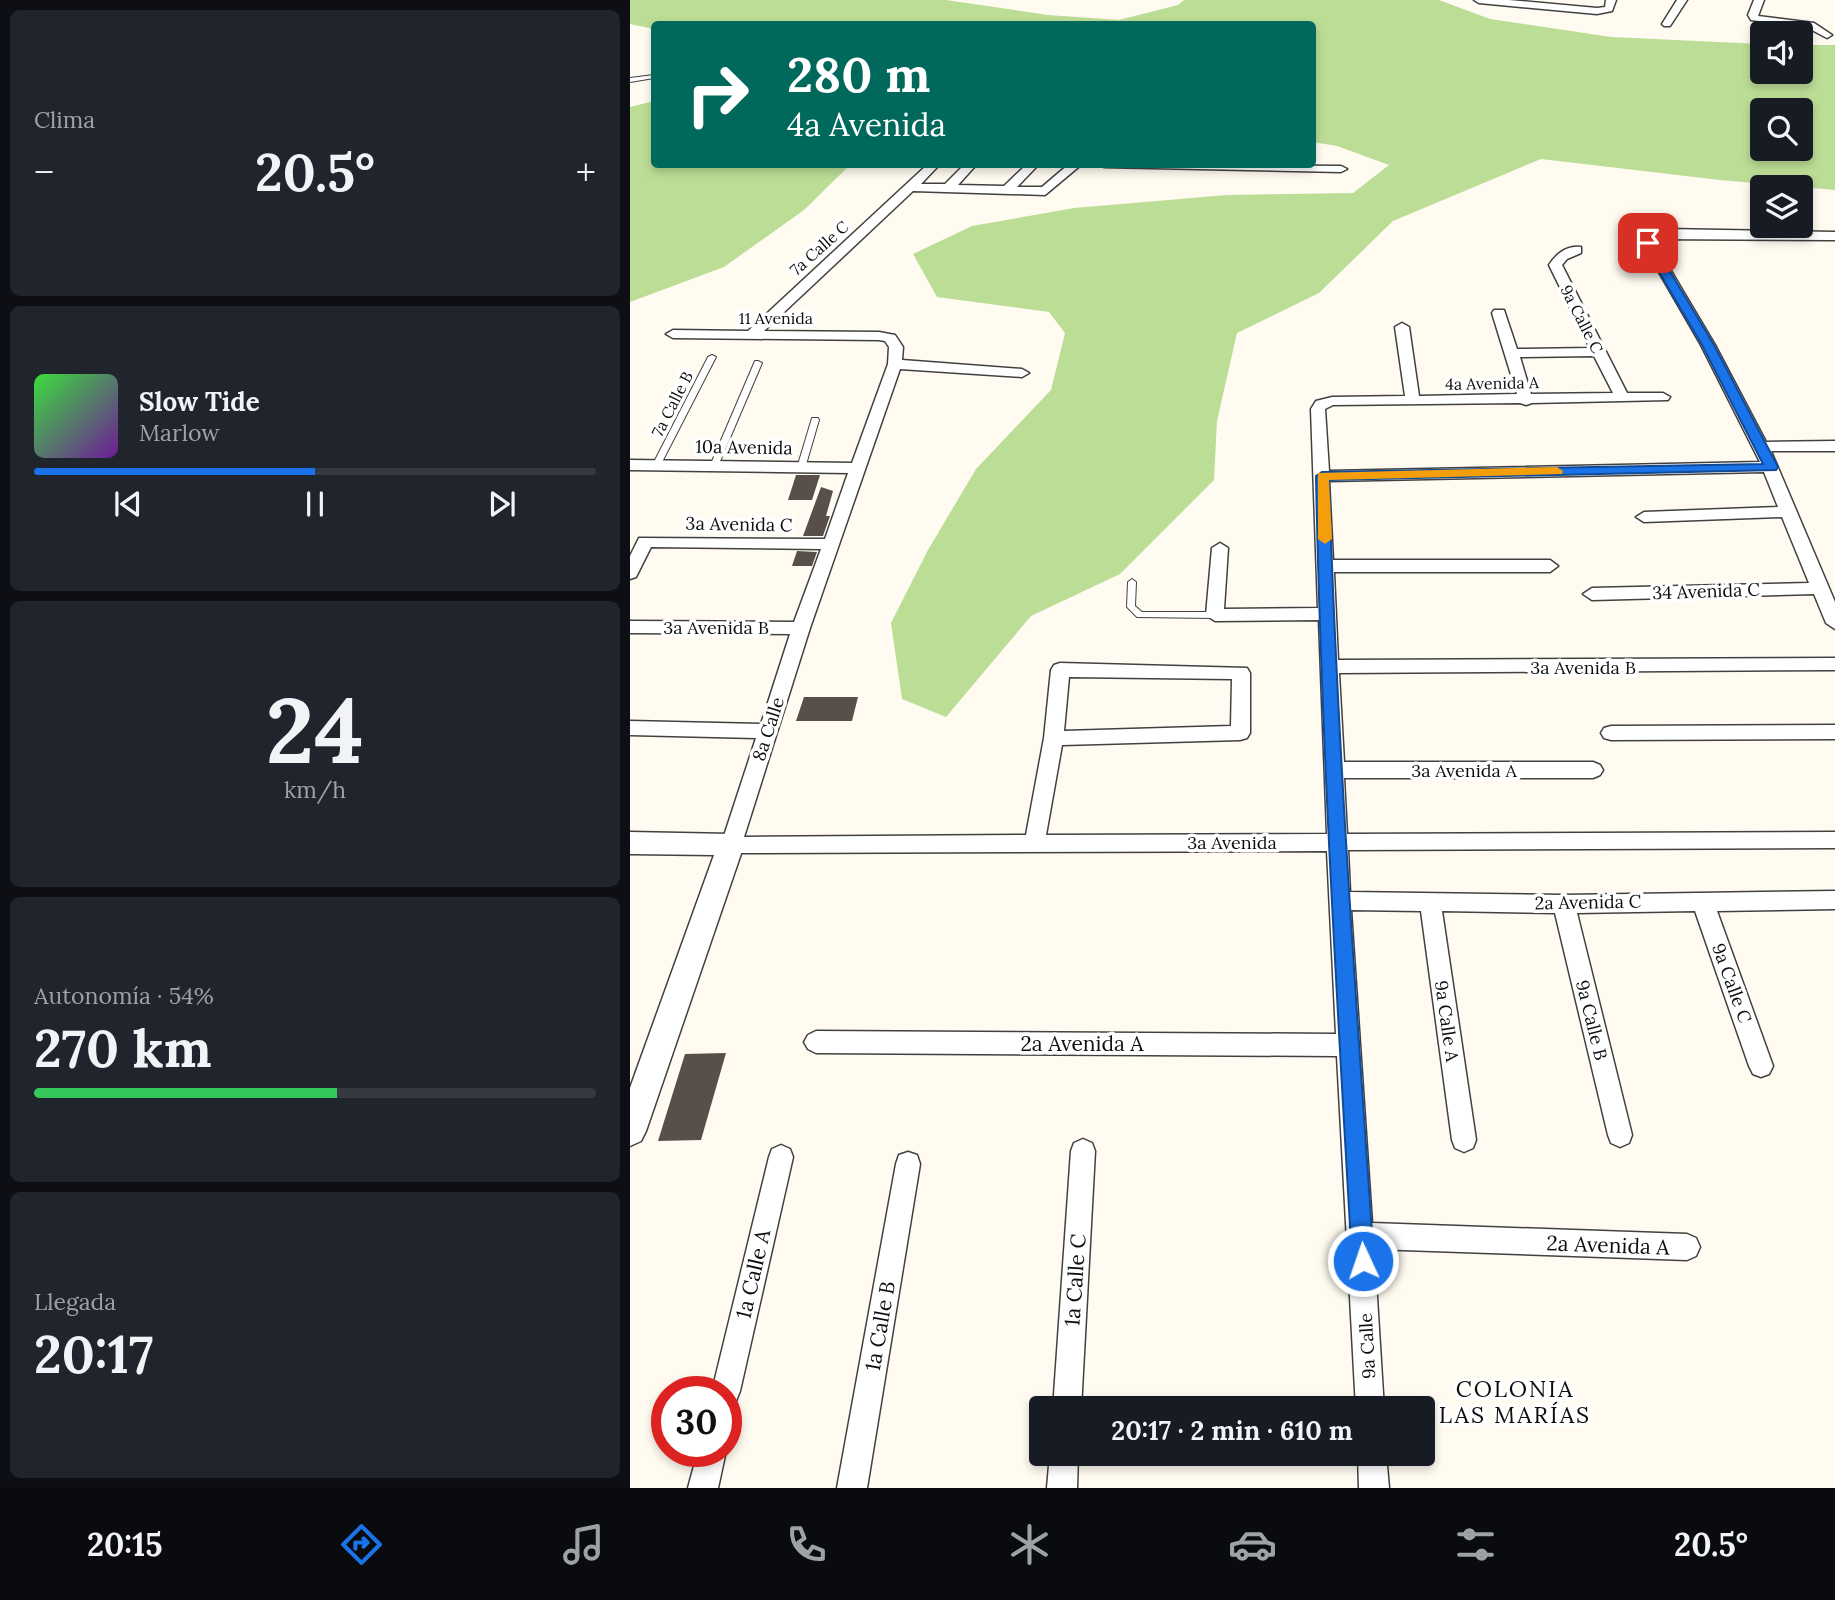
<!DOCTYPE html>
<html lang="es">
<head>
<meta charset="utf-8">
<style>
	body { margin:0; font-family:Lora,serif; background:#20242c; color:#f1f3f6; height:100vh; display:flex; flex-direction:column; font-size:26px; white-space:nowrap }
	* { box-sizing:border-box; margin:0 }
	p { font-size:23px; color:#9ea1a6 }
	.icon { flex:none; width:38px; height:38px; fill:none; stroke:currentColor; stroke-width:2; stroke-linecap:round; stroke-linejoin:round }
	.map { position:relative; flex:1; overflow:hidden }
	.details { display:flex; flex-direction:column; gap:10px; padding:10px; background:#0d0f14; width:630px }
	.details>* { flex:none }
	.guide { position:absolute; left:21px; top:21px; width:665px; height:147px; border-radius:7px; box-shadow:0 4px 10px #0003; background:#00695c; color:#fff; overflow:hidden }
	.buttons { position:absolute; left:1120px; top:21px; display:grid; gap:14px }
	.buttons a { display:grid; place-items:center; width:63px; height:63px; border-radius:7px; background:#171b24; box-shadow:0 4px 10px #0003; font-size:35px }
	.speed { position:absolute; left:21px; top:1376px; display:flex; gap:14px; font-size:35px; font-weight:700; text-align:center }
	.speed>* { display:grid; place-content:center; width:91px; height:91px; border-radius:50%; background:#171b24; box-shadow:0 4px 10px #0003; line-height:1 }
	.speed .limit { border:10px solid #d22; background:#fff; color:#111 }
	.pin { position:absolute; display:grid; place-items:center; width:60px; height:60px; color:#fff; margin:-30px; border-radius:14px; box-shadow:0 4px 10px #0006 }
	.me { position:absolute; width:77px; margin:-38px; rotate:357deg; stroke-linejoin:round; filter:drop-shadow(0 0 5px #0008) }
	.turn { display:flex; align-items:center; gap:24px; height:147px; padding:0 21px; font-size:32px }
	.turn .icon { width:91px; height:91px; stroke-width:2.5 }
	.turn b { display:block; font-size:49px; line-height:60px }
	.big { font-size:52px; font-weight:700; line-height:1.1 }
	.details .card { flex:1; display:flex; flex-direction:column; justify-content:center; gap:10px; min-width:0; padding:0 24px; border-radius:10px; background:#20242c }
	.details .dial { align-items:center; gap:0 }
	.dial b { font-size:91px; line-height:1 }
	.song { display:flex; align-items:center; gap:21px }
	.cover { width:84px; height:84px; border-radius:10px; background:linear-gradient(135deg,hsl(120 70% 55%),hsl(280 70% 35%)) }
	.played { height:7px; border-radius:4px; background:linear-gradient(90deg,#1a73e8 50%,#363941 50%) }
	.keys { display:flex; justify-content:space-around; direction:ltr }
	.heat { display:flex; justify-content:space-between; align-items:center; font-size:38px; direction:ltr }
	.charge { height:10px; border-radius:5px; background:linear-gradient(90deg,#34c759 54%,#363941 0) }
	.trip { position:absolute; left:399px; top:1396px; width:406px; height:70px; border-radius:7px; background:#171b24; box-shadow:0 4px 10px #0003; font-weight:700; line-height:70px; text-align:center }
	.dock { display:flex; height:112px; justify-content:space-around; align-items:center; background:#090b0e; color:#9ea1a6 }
	.dock .icon { width:49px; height:49px }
	.dock .on { color:#1a73e8 }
	.dock b { font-size:32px; color:#f1f3f6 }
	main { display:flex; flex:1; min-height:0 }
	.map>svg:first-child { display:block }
</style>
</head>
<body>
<main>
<section class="details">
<div class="card"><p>Clima</p>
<div class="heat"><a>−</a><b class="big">20.5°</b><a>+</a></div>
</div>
<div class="card">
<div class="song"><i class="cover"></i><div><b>Slow Tide</b><p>Marlow</p></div></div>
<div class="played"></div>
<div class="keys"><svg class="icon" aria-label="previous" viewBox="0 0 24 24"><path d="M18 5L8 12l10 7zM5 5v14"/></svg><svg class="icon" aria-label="pause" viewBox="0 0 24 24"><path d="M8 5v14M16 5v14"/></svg><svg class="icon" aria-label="next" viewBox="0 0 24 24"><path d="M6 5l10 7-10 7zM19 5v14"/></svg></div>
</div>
<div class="card dial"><b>24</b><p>km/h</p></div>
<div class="card"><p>Autonomía · 54%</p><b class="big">270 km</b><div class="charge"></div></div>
<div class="card"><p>Llegada</p><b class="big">20:17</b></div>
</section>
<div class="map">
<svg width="1205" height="1488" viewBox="0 0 1205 1488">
	<rect width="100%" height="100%" fill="#fffbf0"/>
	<!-- forest -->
	<g fill="#bcdd96" fill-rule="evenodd">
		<path d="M 0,0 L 316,0 L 418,15 L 489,20 L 548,5 L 554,0 L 809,0 L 860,19 L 981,37 L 1132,44 L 1132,72 L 1171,72 L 1171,45 L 1205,45 L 1205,190 L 1090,180 L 911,159 L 763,221 L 689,293 L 607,333 L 587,421 L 584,480 L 490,574 L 401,616 L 316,717 L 272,699 L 261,623 L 298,550 L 346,469 L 421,390 L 435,333 L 419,312 L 307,297 L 283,254 L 342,226 L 444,208 L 597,195 L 723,193 L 759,165 L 707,146 L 683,142 L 682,24 L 24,24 L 24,29 L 0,24 ZM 1132,110 L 1171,110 L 1171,149 L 1132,149 Z"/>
		<polygon points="24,101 24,164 220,165 174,210 94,267 0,302 0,107"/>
	</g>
	<!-- building -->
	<g fill="#584e4a">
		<polygon points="166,475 190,475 182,500 158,500"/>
		<polygon points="191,487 203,491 196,516 200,516 193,536 173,536"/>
		<polygon points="167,551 187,552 182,566 162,566"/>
		<polygon points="174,697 228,697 222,721 166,721"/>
		<polygon points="96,1053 71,1140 28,1141 55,1054"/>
	</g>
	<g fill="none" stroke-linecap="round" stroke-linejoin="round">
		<!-- service casing -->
		<g stroke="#414141" stroke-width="2">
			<g id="service">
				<polygon points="24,75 24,78 0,82 0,78"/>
				<polygon points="82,355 86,357 31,464 30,466 24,466 23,464 78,357"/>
				<polygon points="125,361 128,361 132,363 88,466 84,468 81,468 80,466"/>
				<polygon points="182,418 188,418 189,420 175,468 171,470 167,468"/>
				<polygon points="502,579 506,582 505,606 512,612 585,612 589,615 585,618 507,617 497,607 498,582"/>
			</g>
		</g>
		<!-- minor casing -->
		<g stroke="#414141" stroke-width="3">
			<g id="minor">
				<polygon points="844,0 879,0 967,8 975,7 976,0 986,0 982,11 967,14 849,3"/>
				<polygon points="1047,0 1057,0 1040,26 1034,26 1032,24"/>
				<polygon points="1124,0 1134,0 1128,16 1184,23 1202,35 1197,38 1178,28 1121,20 1118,15"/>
				<path d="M 298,164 L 310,164 L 291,184 L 315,184 L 335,164 L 347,164 L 328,185 L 374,186 L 397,164 L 409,164 L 387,187 L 412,187 L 439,164 L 452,164 L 415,195 L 283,191 L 134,331 L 249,332 L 265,335 L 273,347 L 272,360 L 392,369 L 399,373 L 392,377 L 270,369 L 180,628 L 114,837 L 396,835 L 414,738 L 421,670 L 424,665 L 430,663 L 617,668 L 620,673 L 620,733 L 617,738 L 610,740 L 432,745 L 416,835 L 697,834 L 689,620 L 585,621 L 576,615 L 582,548 L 590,543 L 598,548 L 594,609 L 688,608 L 681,409 L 686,401 L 702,397 L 775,396 L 765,327 L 772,323 L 779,327 L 789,396 L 887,394 L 862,313 L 864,310 L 874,310 L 887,349 L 960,348 L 919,265 C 926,254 937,245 951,247 L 951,253 L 937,259 L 932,265 L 997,393 L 1033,393 L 1040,397 L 1038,400 L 902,403 L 896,405 L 890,403 L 703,405 L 695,409 L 699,471 L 1130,462 L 1071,345 L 1008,236 L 1014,232 L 1035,229 L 1205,232 L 1205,240 L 1022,239 L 1085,345 L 1136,442 L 1205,441 L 1205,451 L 1141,451 L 1205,602 L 1205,629 L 1196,623 L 1184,594 L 962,600 L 953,594 L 962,588 L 1179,583 L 1152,517 L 1014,522 L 1006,517 L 1014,512 L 1148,507 L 1134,472 L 699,481 L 703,560 L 920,560 L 928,566 L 920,572 L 704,572 L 708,660 L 1205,658 L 1205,670 L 709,673 L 714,762 L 963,762 L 970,765 L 973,770 L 970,775 L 963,778 L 714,778 L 717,834 L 1205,832 L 1205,848 L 718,850 L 720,892 L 934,895 L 1205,891 L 1205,909 L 1087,911 L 1143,1066 L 1139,1074 L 1131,1077 L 1123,1074 L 1119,1066 L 1065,911 L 947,913 L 1002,1135 L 999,1143 L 990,1147 L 981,1143 L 978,1135 L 925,913 L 812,911 L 846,1140 L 843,1148 L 834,1152 L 825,1148 L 822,1140 L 791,911 L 721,910 L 742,1223 L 1057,1234 L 1066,1238 L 1070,1247 L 1066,1256 L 1057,1260 L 744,1249 L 754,1409 L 726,1409 L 707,1056 L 186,1053 L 178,1049 L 174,1042 L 178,1035 L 186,1031 L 706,1034 L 697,851 L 101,853 L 94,851 L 91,845 L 126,738 L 0,735 L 0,721 L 131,724 L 160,634 L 0,633 L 0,621 L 164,622 L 191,549 L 21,547 L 6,577 L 0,579 L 0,556 L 9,538 L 195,539 L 218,473 L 0,470 L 0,460 L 222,463 L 258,364 L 259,347 L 255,341 L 249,340 L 43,338 L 36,334 L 43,330 L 118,331 ZM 964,356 L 983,393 L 901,394 L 890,357 ZM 439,677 L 602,679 L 601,726 L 434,731 Z"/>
				<polygon points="469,164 711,166 717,169 711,172 474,167"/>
				<polygon points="1205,725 1205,739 981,740 974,738 971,733 974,728 981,726"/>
				<polygon points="453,1139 462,1143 465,1151 451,1409 423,1409 441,1151 444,1143"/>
				<polygon points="151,1145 160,1149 163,1157 110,1391 106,1401 96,1405 96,1391 82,1391 139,1157 142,1149"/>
				<polygon points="278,1152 287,1155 290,1164 237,1488 207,1488 266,1164 269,1155"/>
				<polygon points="68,1451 96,1451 88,1488 58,1488"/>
				<polygon points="420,1454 448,1454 447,1488 417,1488"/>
				<polygon points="728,1454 756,1454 759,1488 729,1488"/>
			</g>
		</g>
		<!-- tertiary casing -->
		<g stroke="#414141" stroke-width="3">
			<polygon id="tertiary" points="0,832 101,834 110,838 114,845 16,1131 11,1141 0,1146 0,1088 84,855 0,854"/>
		</g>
		<!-- service -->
		<use href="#service" fill="#fff" fill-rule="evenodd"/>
		<!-- minor -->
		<use href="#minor" fill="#fff" fill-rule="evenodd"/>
		<!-- tertiary -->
		<use href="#tertiary" fill="#fff" fill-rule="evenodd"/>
	</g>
	<!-- route -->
	<path fill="#1a73e8" stroke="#114b97" stroke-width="2" d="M 1018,240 L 1023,243 L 1084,345 L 1148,467 L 1146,470 L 699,480 C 707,740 726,1000 744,1261 L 740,1268 L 733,1271 L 725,1268 L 722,1261 C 707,999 691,738 686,476 L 692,472 L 1133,464 L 1072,345 L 1012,243 Z"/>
	<!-- slow -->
	<polygon fill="#f59e0b" points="927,467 933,471 932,474 699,480 702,539 695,544 688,539 688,473"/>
	<g text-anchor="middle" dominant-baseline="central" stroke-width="7" stroke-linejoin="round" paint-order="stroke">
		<!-- far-street labels -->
		<g font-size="16" fill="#0e0e0e" stroke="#fff">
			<text transform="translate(189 248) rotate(-42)">7a Calle C</text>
			<text x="146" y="318">11 Avenida</text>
			<text transform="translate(952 319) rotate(63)">9a Calle C</text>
			<text transform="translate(862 383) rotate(-1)">4a Avenida A</text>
			<text transform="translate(42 404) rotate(-63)">7a Calle B</text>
		</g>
		<!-- street labels -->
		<g font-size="18" fill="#0e0e0e" stroke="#fff">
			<text transform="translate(114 447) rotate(1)">10a Avenida</text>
			<text transform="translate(109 524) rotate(1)">3a Avenida C</text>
			<text transform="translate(1076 591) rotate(-2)">34 Avenida C</text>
			<text x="86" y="627">3a Avenida B</text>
			<text x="953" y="667">3a Avenida B</text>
			<text transform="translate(138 729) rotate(-72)">8a Calle</text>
			<text x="834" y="770">3a Avenida A</text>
			<text x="602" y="842">3a Avenida</text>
			<text transform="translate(958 902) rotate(-1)">2a Avenida C</text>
			<text transform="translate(1102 983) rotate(70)">9a Calle C</text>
			<text transform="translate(962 1020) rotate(76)">9a Calle B</text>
			<text transform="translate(817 1021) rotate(82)">9a Calle A</text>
			<text transform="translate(737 1346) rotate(-93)">9a Calle</text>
		</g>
		<!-- near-street labels -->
		<g font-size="21" fill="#0e0e0e" stroke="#fff">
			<text x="452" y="1043">2a Avenida A</text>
			<text transform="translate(978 1245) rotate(2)">2a Avenida A</text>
			<text transform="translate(123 1274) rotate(-77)">1a Calle A</text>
			<text transform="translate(445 1280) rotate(-86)">1a Calle C</text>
			<text transform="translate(250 1326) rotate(-80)">1a Calle B</text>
		</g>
		<!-- near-neighbourhood labels -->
		<g font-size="23" letter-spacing="2" fill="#0e0e0e" stroke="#fff">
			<text x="885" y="1388">COLONIA<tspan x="885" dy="26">LAS MARÍAS</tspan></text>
		</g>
	</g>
</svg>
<div class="buttons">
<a><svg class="icon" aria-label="sound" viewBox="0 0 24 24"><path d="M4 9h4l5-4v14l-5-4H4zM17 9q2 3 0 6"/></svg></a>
<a><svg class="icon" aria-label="search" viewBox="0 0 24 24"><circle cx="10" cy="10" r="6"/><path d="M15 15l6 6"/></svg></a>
<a><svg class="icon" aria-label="layers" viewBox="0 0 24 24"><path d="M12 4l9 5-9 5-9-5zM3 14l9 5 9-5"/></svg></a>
</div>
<div class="speed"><div class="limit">30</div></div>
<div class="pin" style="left:1018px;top:243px;background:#d93025"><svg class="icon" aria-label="arrive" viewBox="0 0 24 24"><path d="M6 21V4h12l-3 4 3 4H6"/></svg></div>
<svg class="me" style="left:733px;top:1261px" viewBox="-20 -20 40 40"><circle r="17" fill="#1a73e8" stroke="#fff" stroke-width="3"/><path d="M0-11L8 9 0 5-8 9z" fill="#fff"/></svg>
<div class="trip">20:17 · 2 min · 610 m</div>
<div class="guide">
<div class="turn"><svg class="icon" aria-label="right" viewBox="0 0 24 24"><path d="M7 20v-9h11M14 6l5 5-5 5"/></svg><div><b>280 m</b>4a Avenida</div></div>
</div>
</div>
</main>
<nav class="dock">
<b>20:15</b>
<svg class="icon on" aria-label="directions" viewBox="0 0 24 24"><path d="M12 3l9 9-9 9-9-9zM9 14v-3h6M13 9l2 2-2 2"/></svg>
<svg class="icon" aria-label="music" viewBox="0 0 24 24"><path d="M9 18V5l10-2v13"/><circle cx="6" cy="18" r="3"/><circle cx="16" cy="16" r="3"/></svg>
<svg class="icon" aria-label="phone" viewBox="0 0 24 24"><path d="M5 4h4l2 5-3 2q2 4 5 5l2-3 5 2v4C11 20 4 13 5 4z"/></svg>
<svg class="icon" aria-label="climate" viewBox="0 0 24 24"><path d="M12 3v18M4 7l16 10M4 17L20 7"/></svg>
<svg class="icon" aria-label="car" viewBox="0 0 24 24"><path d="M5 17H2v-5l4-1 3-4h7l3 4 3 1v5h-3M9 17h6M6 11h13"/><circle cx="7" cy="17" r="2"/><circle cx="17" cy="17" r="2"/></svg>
<svg class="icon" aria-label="filters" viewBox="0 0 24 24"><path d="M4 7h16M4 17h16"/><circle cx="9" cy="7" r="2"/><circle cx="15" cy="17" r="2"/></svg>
<b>20.5°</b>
</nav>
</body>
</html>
